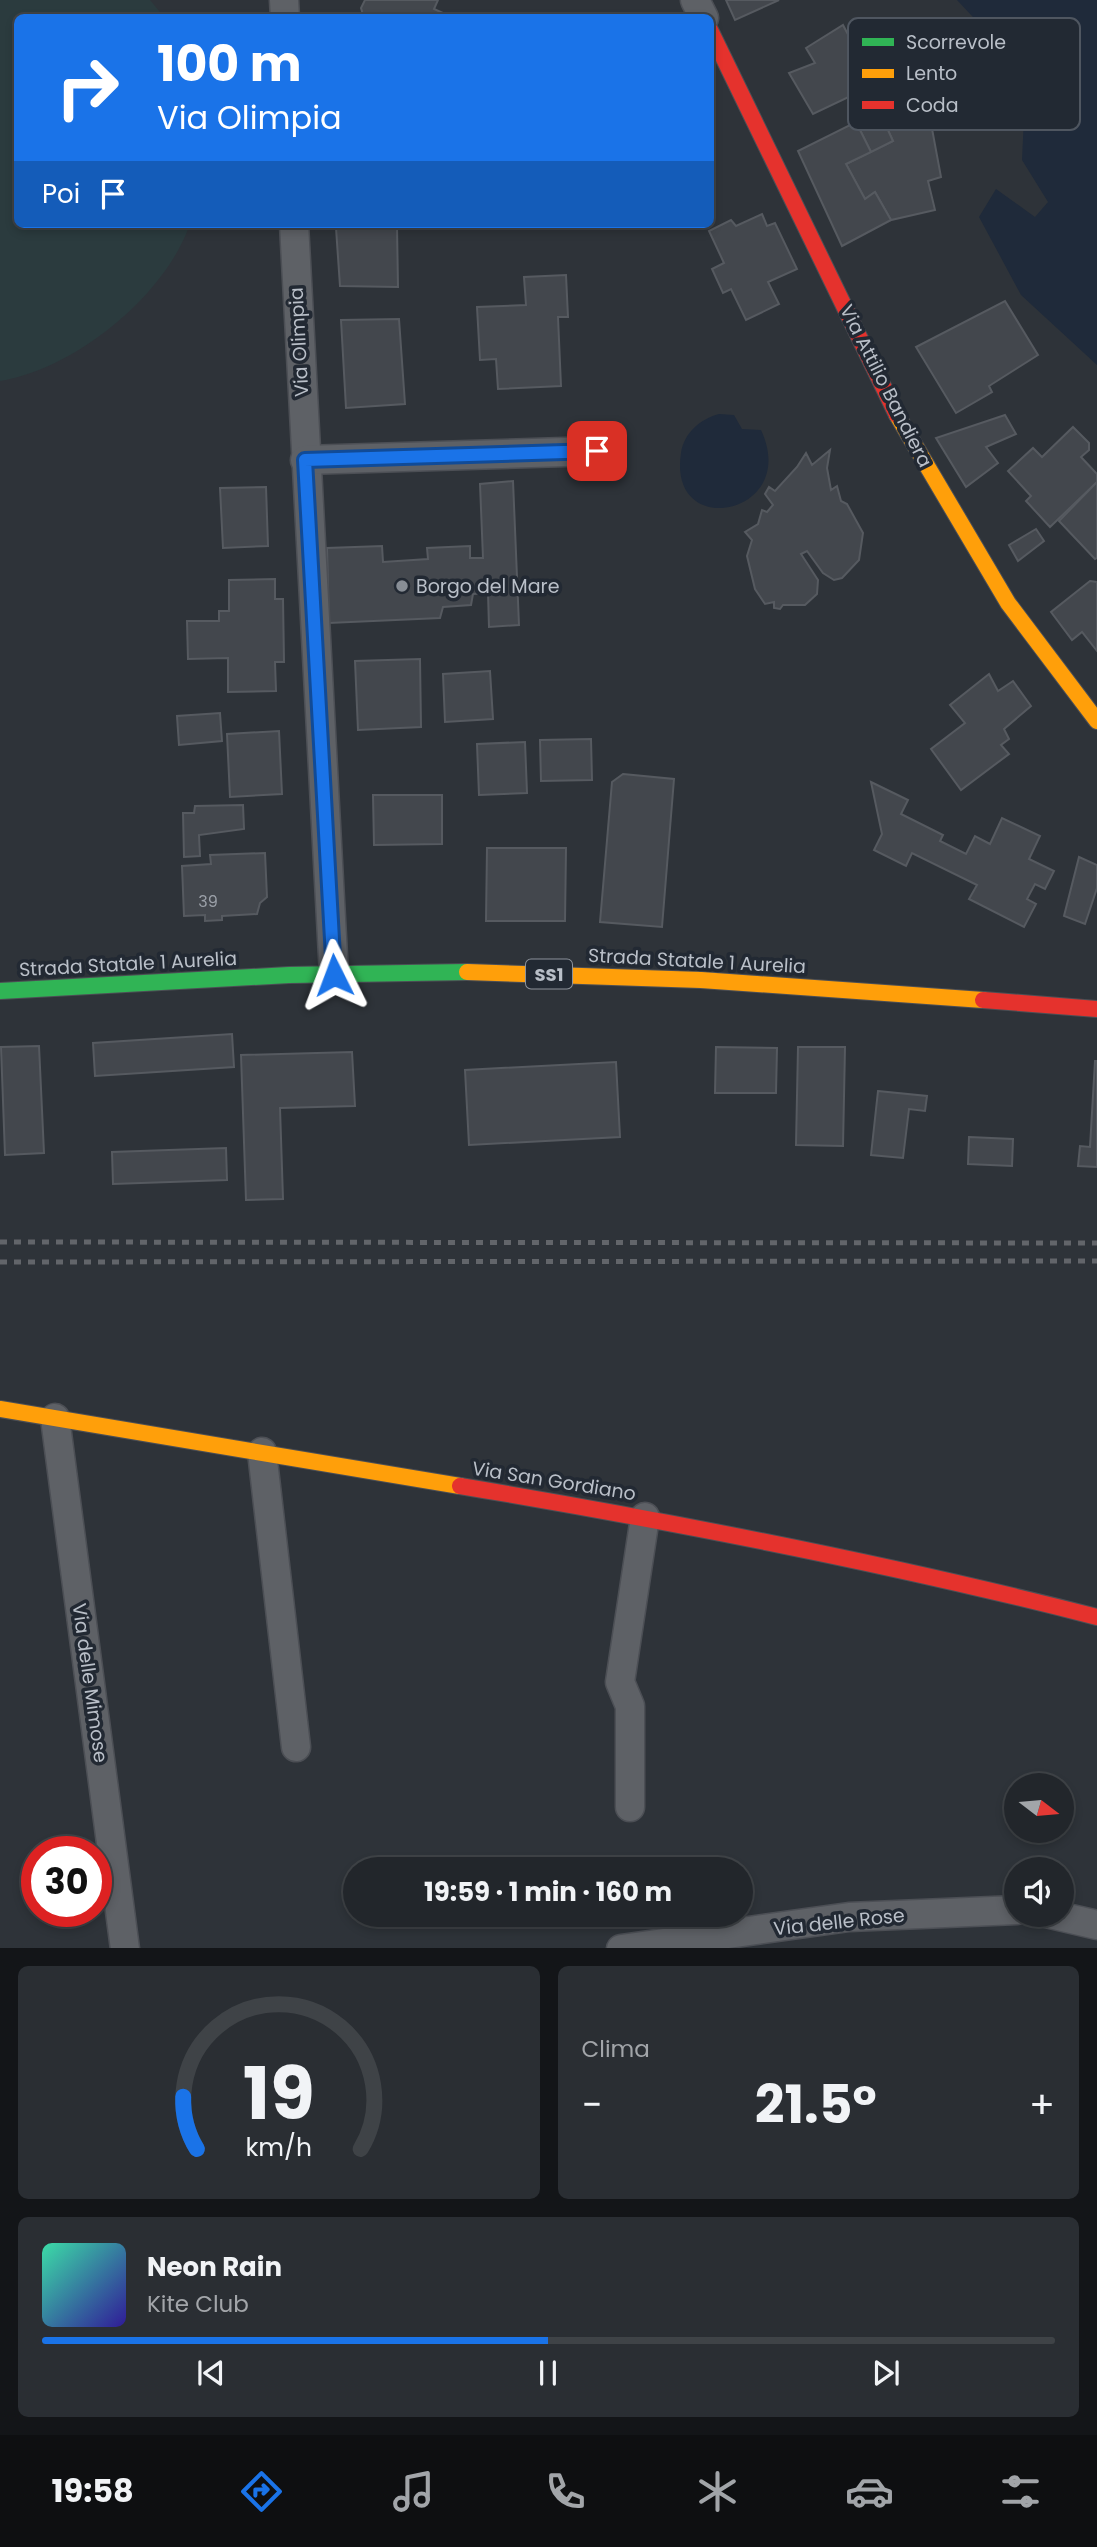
<!DOCTYPE html>
<html lang="it">
<head>
<meta charset="utf-8">
<style>
	body { margin:0; font-family:Poppins,sans-serif; background:#2a2e33; color:#f1f3f6; height:100vh; display:flex; flex-direction:column; font-size:26px; white-space:nowrap }
	* { box-sizing:border-box; margin:0 }
	p { font-size:23px; color:#a2a5a9 }
	.icon { flex:none; width:38px; height:38px; fill:none; stroke:currentColor; stroke-width:2; stroke-linecap:round; stroke-linejoin:round }
	.map { position:relative; height:1948px; overflow:hidden }
	.details { display:flex; flex-direction:column; gap:18px; padding:18px; background:#131518; flex:1 }
	.details>* { flex:none }
	.hud { position:absolute; left:14px; top:14px; width:700px; height:214px; border-radius:10px; box-shadow:0 4px 10px #0003,0 0 0 2px #3f4347; background:#1a73e8; color:#fff; overflow:hidden }
	.needle { width:46px; rotate:106deg }
	.tools { position:absolute; left:1004px; top:1773px; display:grid; gap:14px }
	.tools a { display:grid; place-items:center; width:70px; height:70px; border-radius:50%; background:#22262b; box-shadow:0 4px 10px #0003,0 0 0 2px #3f4347; font-size:35px }
	.speed { position:absolute; left:21px; top:1836px; display:flex; gap:14px; font-size:35px; font-weight:700; text-align:center }
	.speed>* { display:grid; place-content:center; width:91px; height:91px; border-radius:50%; background:#22262b; box-shadow:0 4px 10px #0003,0 0 0 2px #3f4347; line-height:1 }
	.speed .limit { border:10px solid #d22; background:#fff; color:#111 }
	.pin { position:absolute; display:grid; place-items:center; width:60px; height:60px; color:#fff; margin:-30px; border-radius:14px; box-shadow:0 4px 10px #0006 }
	.me { position:absolute; width:77px; margin:-38px; rotate:357deg; stroke-linejoin:round; filter:drop-shadow(0 0 5px #0008) }
	.turn { display:flex; align-items:center; gap:24px; height:147px; padding:0 28px; font-size:32px }
	.turn .icon { width:91px; height:91px; stroke-width:2.5 }
	.turn b { display:block; font-size:49px; line-height:60px }
	.then { display:flex; align-items:center; height:66px; padding:0 28px; background:#0003; gap:14px; font-size:26px }
	.big { font-size:52px; font-weight:700; line-height:1.1 }
	.details .tile { flex:1; display:flex; flex-direction:column; justify-content:center; gap:10px; min-width:0; padding:0 24px; border-radius:10px; background:#2a2e33 }
	.details .dial { align-items:center; gap:0 }
	.dial svg { height:182px; overflow:visible; fill:none; stroke:#3f4347; stroke-width:7; stroke-linecap:round; text-anchor:middle }
	.dial text { fill:#f1f3f6; stroke:none }
	.song { display:flex; align-items:center; gap:21px }
	.cover { width:84px; height:84px; border-radius:10px; background:linear-gradient(135deg,hsl(160 70% 55%),hsl(250 70% 35%)) }
	.played { height:7px; border-radius:4px; background:linear-gradient(90deg,#1a73e8 50%,#3f4347 50%) }
	.keys { display:flex; justify-content:space-around; direction:ltr }
	.heat { display:flex; justify-content:space-between; align-items:center; font-size:38px; direction:ltr }
	.details .tiles { flex:1; display:grid; gap:18px; grid-template-columns:1fr 1fr }
	.tile:last-child { grid-column:span 2 }
	.trip { position:absolute; left:343px; top:1857px; width:410px; height:70px; border-radius:35px; background:#22262b; box-shadow:0 4px 10px #0003,0 0 0 2px #3f4347; font-weight:700; line-height:70px; text-align:center }
	.tab-bar { display:flex; height:112px; justify-content:space-around; align-items:center; background:#0e0f11; color:#a2a5a9 }
	.tab-bar .icon { width:49px; height:49px }
	.tab-bar .active { color:#1a73e8 }
	.tab-bar b { font-size:32px; color:#f1f3f6 }
	.map>svg:first-child { display:block }
</style>
</head>
<body>
<div class="map">
<svg width="1097" height="1949" viewBox="0 0 1097 1949">
	<rect width="100%" height="100%" fill="#2e3339"/>
	<!-- green -->
	<path fill="#2b3b3e" d="M 0,0 L 150,0 L 164,17 L 18,18 L 18,224 L 190,224 C 165,296 75,369 0,381 Z"/>
	<!-- water -->
	<g fill="#1f2a3a">
		<polygon points="957,0 1097,0 1097,365 1021,295 979,217 996,189 1035,217 1048,202 1022,160 1028,30 987,32"/>
		<path d="M 719,414 L 734,415 L 742,429 L 761,430 C 801,515 667,542 681,453 C 684,433 700,419 719,414 Z"/>
	</g>
	<!-- building -->
	<g fill="#43474d" stroke="#565a60" stroke-width="2">
		<polygon points="365,0 438,0 434,9 454,18 364,18 361,8"/>
		<polygon points="726,0 779,0 735,20"/>
		<polygon points="843,25 855,48 870,40 885,71 874,76 878,83 813,114 789,73 815,63 806,48"/>
		<polygon points="925,91 941,177 928,181 935,210 891,220 875,192 865,199 846,164 893,141 887,128 918,112 907,96"/>
		<polygon points="907,96 918,112 887,128 893,141 871,152 856,122"/>
		<polygon points="856,122 871,152 846,164 865,199 875,192 891,220 842,246 798,151"/>
		<polygon points="762,214 767,226 775,223 797,269 768,282 779,304 746,320 731,289 723,293 712,269 724,263 709,231 731,220 736,226"/>
		<polygon points="397,226 398,287 340,286 336,228"/>
		<polygon points="566,275 568,317 558,317 561,386 498,389 496,359 480,360 477,307 526,305 524,277"/>
		<polygon points="1005,301 1038,355 989,386 992,392 956,413 916,347"/>
		<polygon points="399,319 405,404 346,408 341,320"/>
		<polygon points="1005,415 1016,434 986,447 998,463 966,487 936,438"/>
		<polygon points="1073,427 1089,443 1089,450 1081,457 1097,474 1097,482 1050,527 1026,501 1031,496 1008,471 1033,448 1042,457"/>
		<polygon points="830,450 827,468 831,490 837,486 841,501 847,504 863,533 859,560 842,578 834,580 823,573 807,551 801,554 818,580 817,594 805,605 783,605 780,609 774,608 774,602 765,604 755,589 747,556 752,540 745,532 758,524 762,510 767,512 773,505 765,494 769,487 775,491 797,467 806,453 812,465"/>
		<polygon points="513,481 519,625 489,627 488,593 473,594 471,605 443,607 440,618 329,623 327,548 382,546 383,562 428,559 427,548 470,546 470,558 483,558 480,484"/>
		<polygon points="1097,482 1097,558 1095,559 1059,521"/>
		<polygon points="266,487 268,546 223,548 220,488"/>
		<polygon points="1036,529 1044,541 1018,561 1009,545"/>
		<polygon points="275,579 275,599 283,599 284,662 275,662 276,691 228,692 228,658 188,659 187,621 219,621 219,611 229,611 229,580"/>
		<polygon points="1090,581 1097,582 1097,651 1082,632 1072,640 1051,612"/>
		<polygon points="420,659 421,727 358,730 355,661"/>
		<polygon points="490,671 493,719 445,722 443,674"/>
		<polygon points="989,674 998,691 1013,681 1031,706 1004,729 1009,739 1001,745 1009,754 961,790 931,749 965,723 950,705"/>
		<polygon points="220,713 222,741 179,745 177,716"/>
		<polygon points="279,731 282,794 230,797 227,734"/>
		<polygon points="591,739 592,780 541,781 540,740"/>
		<polygon points="525,742 527,793 479,795 477,744"/>
		<polygon points="623,774 674,779 662,927 600,922 612,782"/>
		<polygon points="871,782 908,800 901,814 943,835 940,841 966,854 975,836 990,844 1002,818 1040,836 1029,859 1054,871 1045,889 1035,884 1027,899 1036,904 1024,927 969,899 977,885 912,853 906,866 874,850 882,834"/>
		<polygon points="373,795 442,795 442,844 374,845"/>
		<polygon points="243,805 244,829 199,835 200,856 184,857 183,813 194,813 195,806"/>
		<polygon points="487,848 566,848 565,921 486,921"/>
		<polygon points="265,853 267,897 260,903 257,914 222,916 222,920 205,921 205,915 184,916 182,866 211,864 210,855"/>
		<polygon points="1079,857 1097,865 1097,888 1085,924 1064,916"/>
		<polygon points="232,1034 234,1067 95,1076 93,1043"/>
		<polygon points="39,1046 44,1153 5,1155 1,1047"/>
		<polygon points="716,1047 777,1048 776,1093 715,1093"/>
		<polygon points="798,1047 845,1047 843,1146 796,1145"/>
		<polygon points="352,1052 355,1106 280,1108 283,1199 246,1200 241,1055"/>
		<polygon points="1095,1061 1097,1061 1097,1167 1078,1166 1080,1146 1090,1147"/>
		<polygon points="616,1062 620,1137 469,1145 465,1070"/>
		<polygon points="878,1091 927,1096 925,1111 909,1109 903,1158 871,1155"/>
		<polygon points="969,1137 1013,1139 1012,1166 968,1164"/>
		<polygon points="226,1148 227,1180 113,1184 112,1152"/>
	</g>
	<g fill="none" stroke-linecap="round" stroke-linejoin="round">
		<!-- street casing -->
		<g stroke="#4c4f55" stroke-width="31">
			<g id="street">
				<polyline points="284,0 285,18"/>
				<polyline points="695,0 704,18"/>
				<polyline points="294,224 334,975"/>
				<polyline points="305,460 597,451"/>
				<polyline points="55,1418 125,1949"/>
				<polyline points="262,1452 296,1747"/>
				<polyline points="630,1807 630,1706 620,1682 645,1517"/>
				<polyline points="1050,1914 1097,1925"/>
				<polyline points="621,1949 849,1917 1017,1910"/>
			</g>
		</g>
		<!-- fast casing -->
		<g stroke="#4c4f55" stroke-width="18">
			<polyline id="fast" points="0,991 289,975 467,972"/>
		</g>
		<!-- slow casing -->
		<g stroke="#4c4f55" stroke-width="18">
			<g id="slow">
				<polyline points="897,415 1008,603 1097,721"/>
				<polyline points="467,972 701,980 983,1000"/>
				<polyline points="0,1409 460,1486"/>
			</g>
		</g>
		<!-- jam casing -->
		<g stroke="#4c4f55" stroke-width="18">
			<g id="jam">
				<polyline points="710,30 897,415"/>
				<polyline points="983,1000 1097,1009"/>
				<path d="M 460,1486 C 675,1522 887,1563 1097,1617"/>
			</g>
		</g>
		<!-- street -->
		<use href="#street" stroke="#5e6166" stroke-width="28"/>
		<!-- fast -->
		<use href="#fast" stroke="#30b455" stroke-width="16"/>
		<!-- slow -->
		<use href="#slow" stroke="#ff9f0a" stroke-width="16"/>
		<!-- jam -->
		<use href="#jam" stroke="#e5322d" stroke-width="16"/>
		<!-- rail -->
		<g stroke="#62656a" stroke-width="5" stroke-dasharray="7 7" stroke-linecap="butt">
			<polyline points="0,1242 1097,1243"/>
			<polyline points="0,1262 1097,1261"/>
		</g>
	</g>
	<g fill="none" stroke-linecap="round" stroke-linejoin="round">
		<!-- route casing -->
		<g stroke="#114b97" stroke-width="18">
			<polyline id="route" points="334,975 305,460 597,451"/>
		</g>
		<!-- route -->
		<use href="#route" stroke="#1a73e8" stroke-width="12"/>
	</g>
	<!-- markers -->
	<circle fill="#888e96" stroke="#222933" stroke-width="2.5" cx="402" cy="586" r="7"/>
	<g text-anchor="middle" dominant-baseline="central" stroke-width="7" stroke-linejoin="round" paint-order="stroke">
		<!-- number labels -->
		<g font-size="16" fill="#9ca1a9">
			<text x="208" y="901">39</text>
		</g>
		<!-- shield labels -->
		<rect fill="#222933" stroke="#8c929b" stroke-width="2" x="526" y="959.5" width="46" height="29" rx="5"/>
		<g font-size="18" font-weight="bold" fill="#b9bfc8">
			<text x="549" y="974">SS1</text>
		</g>
		<!-- street labels -->
		<g font-size="19" fill="#b9bfc8" stroke="#222933">
			<text transform="translate(299 342) rotate(-93)">Via Olimpia</text>
			<text transform="translate(886 386) rotate(63)">Via Attilio Bandiera</text>
			<text transform="translate(697 961) rotate(3)">Strada Statale 1 Aurelia</text>
			<text transform="translate(128 964) rotate(-3)">Strada Statale 1 Aurelia</text>
			<text transform="translate(554 1481) rotate(9)">Via San Gordiano</text>
			<text transform="translate(90 1683) rotate(82)">Via delle Mimose</text>
			<text transform="translate(839 1922) rotate(-6)">Via delle Rose</text>
		</g>
		<!-- poi labels -->
		<g font-size="19" fill="#b9bfc8" stroke="#222933" text-anchor="start">
			<text x="416" y="586">Borgo del Mare</text>
		</g>
	</g>
	<!-- legend -->
	<rect x="848" y="18" width="232" height="112" rx="10" fill="#222933" stroke="#4f5660" stroke-width="2"/>
	<rect x="862" y="38" width="32" height="8" fill="#30b455"/>
	<rect x="862" y="69" width="32" height="9" fill="#ff9f0a"/>
	<rect x="862" y="101" width="32" height="8" fill="#e5322d"/>
	<g font-size="19" fill="#b9bfc8">
		<text x="906" y="49">Scorrevole</text>
		<text x="906" y="80">Lento</text>
		<text x="906" y="112">Coda</text>
	</g>
</svg>
<div class="tools">
<a><svg class="needle" viewBox="-14 -14 28 28"><path d="M0-13l5 13h-10z" fill="#e53935"/><path d="M0 13l5-13h-10z" fill="#a2a5a9"/></svg></a>
<a><svg class="icon" aria-label="sound" viewBox="0 0 24 24"><path d="M4 9h4l5-4v14l-5-4H4zM17 9q2 3 0 6"/></svg></a>
</div>
<div class="speed"><div class="limit">30</div></div>
<div class="pin" style="left:597px;top:451px;background:#d93025"><svg class="icon" aria-label="arrive" viewBox="0 0 24 24"><path d="M6 21V4h12l-3 4 3 4H6"/></svg></div>
<svg class="me" style="left:334px;top:975px" viewBox="-20 -20 40 40"><path d="M0-17L14 15 0 8-14 15z" fill="#1a73e8" stroke="#fff" stroke-width="4"/></svg>
<div class="trip">19:59 · 1 min · 160 m</div>
<div class="hud">
<div class="turn"><svg class="icon" aria-label="right" viewBox="0 0 24 24"><path d="M7 20v-9h11M14 6l5 5-5 5"/></svg><div><b>100 m</b>Via Olimpia</div></div>
<div class="then">Poi<svg class="icon" aria-label="arrive" viewBox="0 0 24 24"><path d="M6 21V4h12l-3 4 3 4H6"/></svg></div>
</div>
</div>
<section class="details">
<div class="tiles">
<div class="tile dial"><svg viewBox="0 0 100 80">
<path d="M14 69A42 42 0 1 1 86 69"/>
<path d="M14 69A42 42 0 0 1 8 46" stroke="#1a73e8"/>
<text x="50" y="56" font-size="32" font-weight="700">19</text>
<text x="50" y="72" font-size="11">km/h</text>
</svg></div>
<div class="tile"><p>Clima</p>
<div class="heat"><a>−</a><b class="big">21.5°</b><a>+</a></div>
</div>
<div class="tile">
<div class="song"><i class="cover"></i><div><b>Neon Rain</b><p>Kite Club</p></div></div>
<div class="played"></div>
<div class="keys"><svg class="icon" aria-label="previous" viewBox="0 0 24 24"><path d="M18 5L8 12l10 7zM5 5v14"/></svg><svg class="icon" aria-label="pause" viewBox="0 0 24 24"><path d="M8 5v14M16 5v14"/></svg><svg class="icon" aria-label="next" viewBox="0 0 24 24"><path d="M6 5l10 7-10 7zM19 5v14"/></svg></div>
</div>
</div>
</section>
<nav class="tab-bar">
<b>19:58</b>
<svg class="icon active" aria-label="directions" viewBox="0 0 24 24"><path d="M12 3l9 9-9 9-9-9zM9 14v-3h6M13 9l2 2-2 2"/></svg>
<svg class="icon" aria-label="music" viewBox="0 0 24 24"><path d="M9 18V5l10-2v13"/><circle cx="6" cy="18" r="3"/><circle cx="16" cy="16" r="3"/></svg>
<svg class="icon" aria-label="phone" viewBox="0 0 24 24"><path d="M5 4h4l2 5-3 2q2 4 5 5l2-3 5 2v4C11 20 4 13 5 4z"/></svg>
<svg class="icon" aria-label="climate" viewBox="0 0 24 24"><path d="M12 3v18M4 7l16 10M4 17L20 7"/></svg>
<svg class="icon" aria-label="car" viewBox="0 0 24 24"><path d="M5 17H2v-5l4-1 3-4h7l3 4 3 1v5h-3M9 17h6M6 11h13"/><circle cx="7" cy="17" r="2"/><circle cx="17" cy="17" r="2"/></svg>
<svg class="icon" aria-label="filters" viewBox="0 0 24 24"><path d="M4 7h16M4 17h16"/><circle cx="9" cy="7" r="2"/><circle cx="15" cy="17" r="2"/></svg>
</nav>
</body>
</html>
